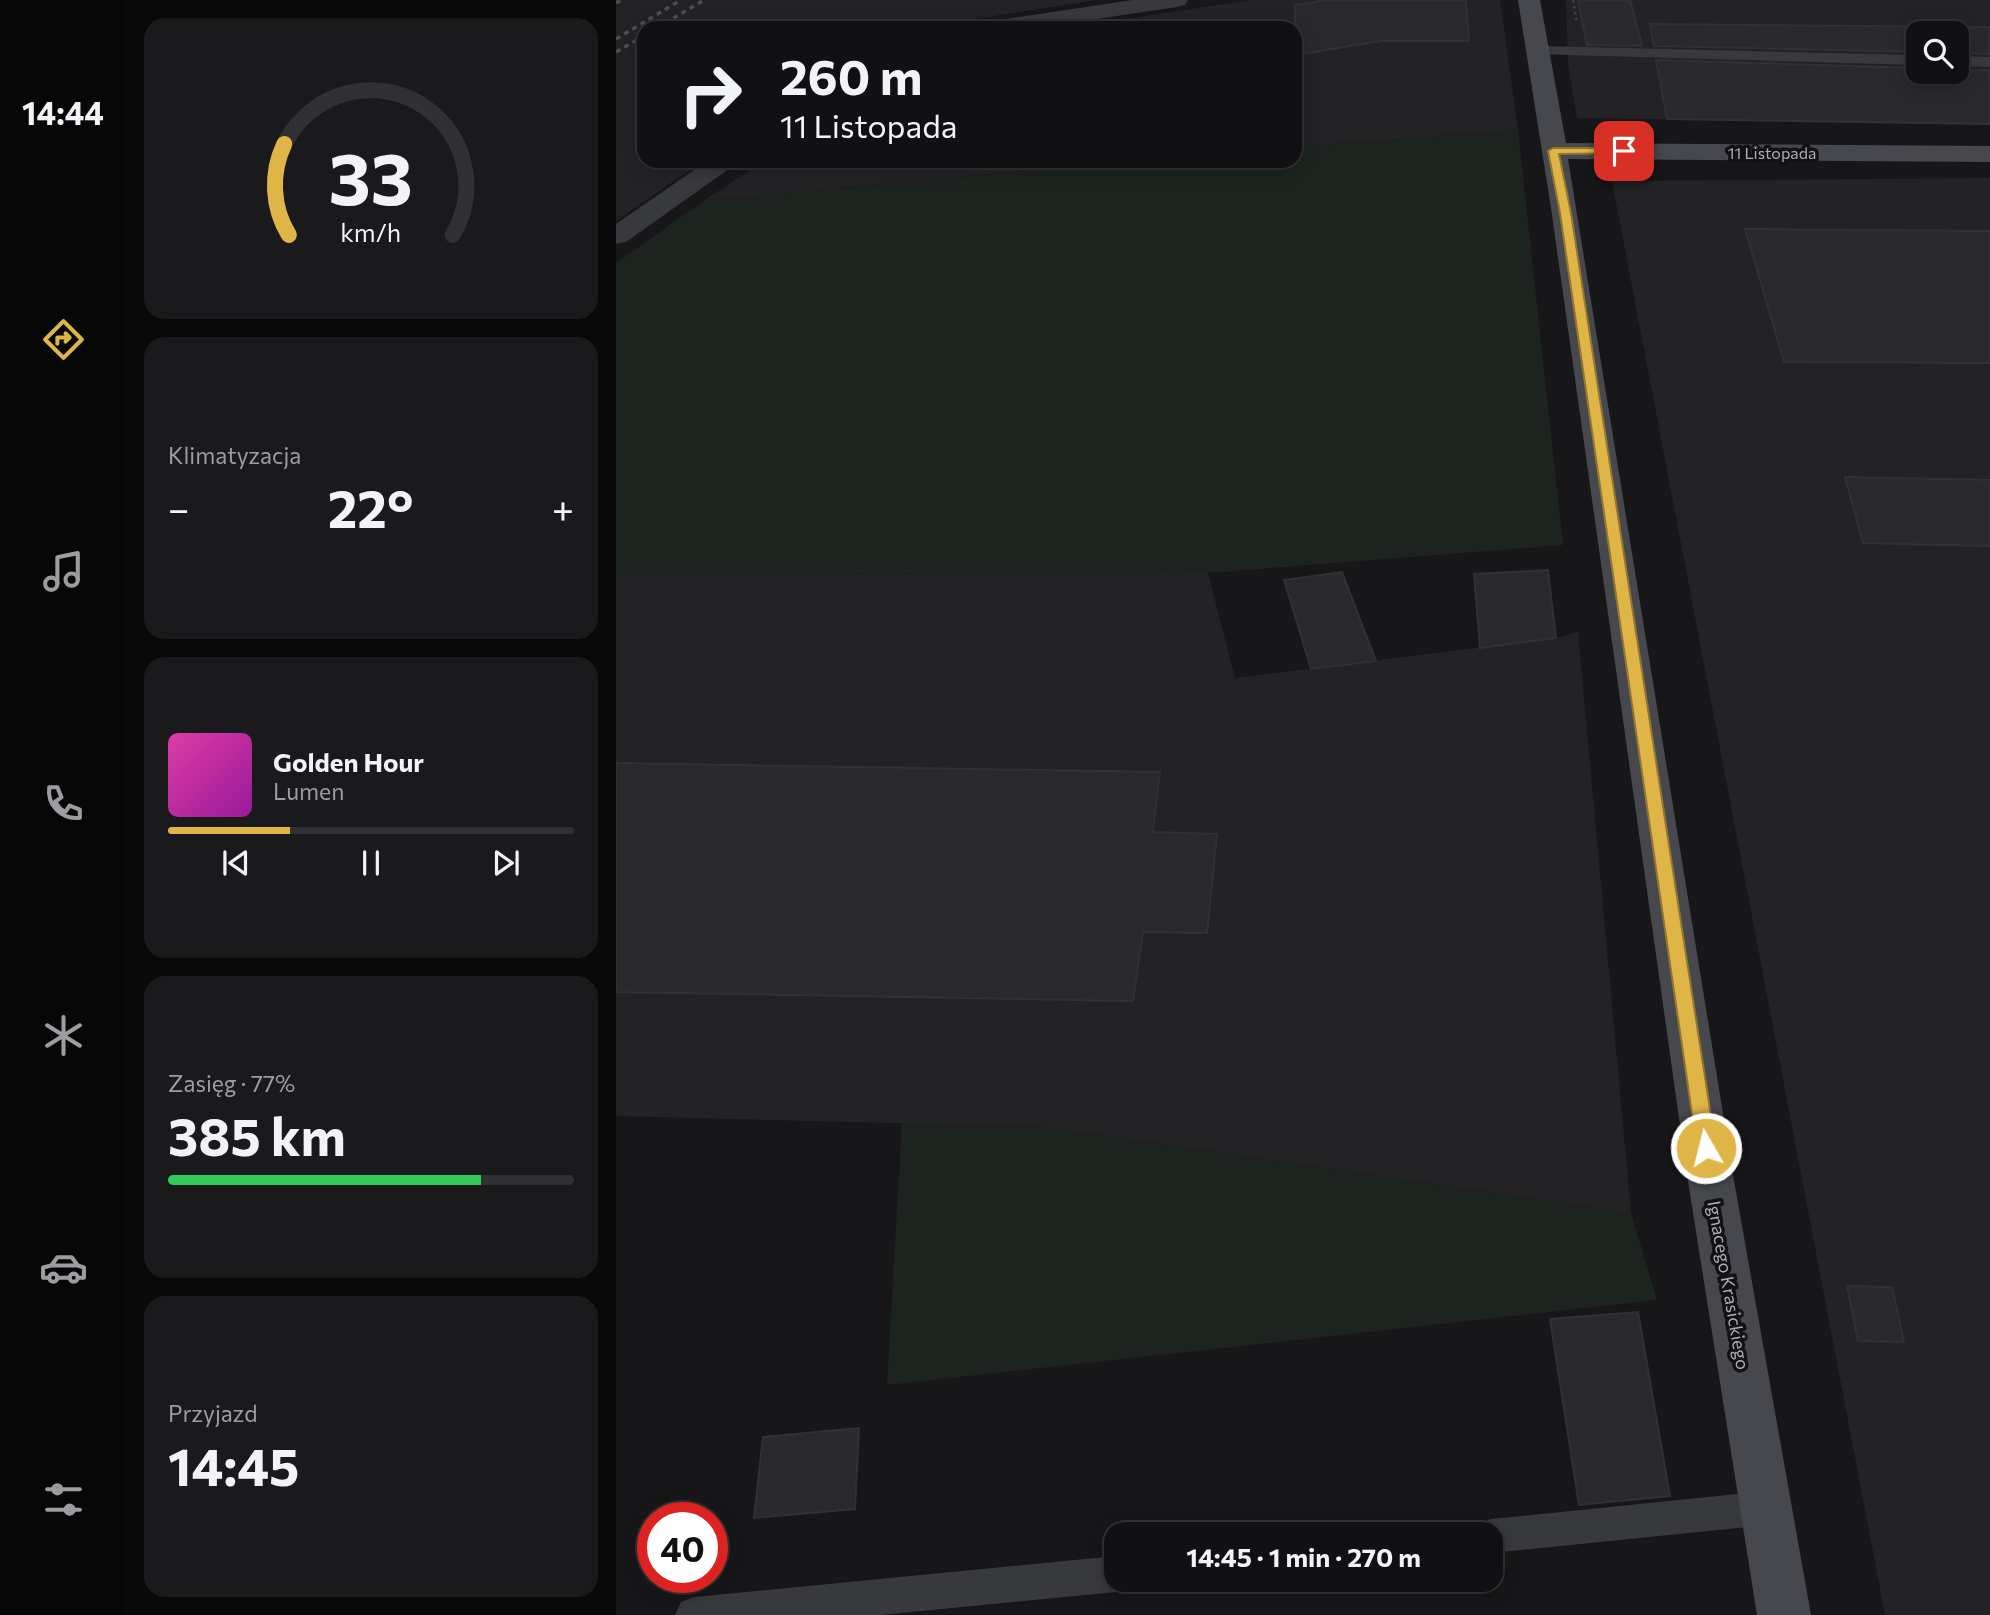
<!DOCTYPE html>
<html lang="pl">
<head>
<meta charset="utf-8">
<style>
	body { margin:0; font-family:Commissioner,sans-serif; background:#1a1a1c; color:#f1f3f6; height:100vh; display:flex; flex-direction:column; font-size:26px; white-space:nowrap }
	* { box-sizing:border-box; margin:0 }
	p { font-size:23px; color:#9c9da0 }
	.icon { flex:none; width:38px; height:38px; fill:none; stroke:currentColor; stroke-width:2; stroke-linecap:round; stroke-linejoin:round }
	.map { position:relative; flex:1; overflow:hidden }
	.side { display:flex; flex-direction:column; gap:18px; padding:18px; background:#09090a; width:490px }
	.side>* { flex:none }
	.hud { position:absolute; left:21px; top:21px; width:665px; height:147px; border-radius:21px; box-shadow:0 4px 18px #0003,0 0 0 2px #303133; background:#111113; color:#f1f3f6; overflow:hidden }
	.controls { position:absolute; left:1290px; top:21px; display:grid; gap:14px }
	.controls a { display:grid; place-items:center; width:63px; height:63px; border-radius:14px; background:#111113; box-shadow:0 4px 18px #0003,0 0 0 2px #303133; font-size:35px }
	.speed { position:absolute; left:21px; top:1502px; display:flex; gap:14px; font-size:35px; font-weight:700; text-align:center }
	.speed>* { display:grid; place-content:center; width:91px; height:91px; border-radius:50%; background:#111113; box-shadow:0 4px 18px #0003,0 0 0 2px #303133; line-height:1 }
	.speed .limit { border:10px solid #d22; background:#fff; color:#111 }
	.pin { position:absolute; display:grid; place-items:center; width:60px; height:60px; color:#fff; margin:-30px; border-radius:14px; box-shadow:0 4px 10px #0006 }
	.me { position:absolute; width:77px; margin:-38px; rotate:352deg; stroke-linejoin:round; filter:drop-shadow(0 0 5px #0008) }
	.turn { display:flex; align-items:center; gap:24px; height:147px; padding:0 28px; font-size:32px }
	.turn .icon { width:91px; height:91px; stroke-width:2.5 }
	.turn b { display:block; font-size:49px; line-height:60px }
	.big { font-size:52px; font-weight:700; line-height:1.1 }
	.side .widget { flex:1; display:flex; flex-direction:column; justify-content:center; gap:10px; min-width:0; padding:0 24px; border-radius:21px; background:#1a1a1c }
	.side .dial { align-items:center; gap:0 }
	.dial svg { height:182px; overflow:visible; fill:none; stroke:#303133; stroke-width:7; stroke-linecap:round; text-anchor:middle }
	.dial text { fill:#f1f3f6; stroke:none }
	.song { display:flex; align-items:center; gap:21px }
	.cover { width:84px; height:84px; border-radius:10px; background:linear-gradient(135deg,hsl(320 70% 55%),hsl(300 70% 35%)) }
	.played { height:7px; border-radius:4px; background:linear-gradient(90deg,#e0b548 30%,#303133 30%) }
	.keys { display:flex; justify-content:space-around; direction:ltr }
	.heat { display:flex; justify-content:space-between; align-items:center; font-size:38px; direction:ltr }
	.charge { height:10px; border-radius:5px; background:linear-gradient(90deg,#34c759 77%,#303133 0) }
	.trip { position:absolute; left:488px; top:1522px; width:399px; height:70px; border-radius:21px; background:#111113; box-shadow:0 4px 18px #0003,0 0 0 2px #303133; font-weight:700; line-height:70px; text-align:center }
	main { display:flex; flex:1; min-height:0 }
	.dock { display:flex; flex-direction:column; width:126px; justify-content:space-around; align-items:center; background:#070708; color:#9c9da0 }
	.dock .icon { width:49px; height:49px }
	.dock .current { color:#e0b548 }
	.dock b { font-size:32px; color:#f1f3f6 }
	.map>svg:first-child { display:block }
</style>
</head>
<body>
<main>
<nav class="dock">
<b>14:44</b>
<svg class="icon current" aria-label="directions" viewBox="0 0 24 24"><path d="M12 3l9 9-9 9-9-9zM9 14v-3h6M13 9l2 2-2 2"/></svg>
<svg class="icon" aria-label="music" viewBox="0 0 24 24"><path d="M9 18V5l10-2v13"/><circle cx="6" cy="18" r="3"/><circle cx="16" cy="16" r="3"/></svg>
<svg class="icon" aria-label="phone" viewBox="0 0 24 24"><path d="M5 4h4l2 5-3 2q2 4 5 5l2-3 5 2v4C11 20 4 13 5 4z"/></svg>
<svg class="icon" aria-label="climate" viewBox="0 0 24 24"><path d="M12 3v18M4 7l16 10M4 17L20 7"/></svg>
<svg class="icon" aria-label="car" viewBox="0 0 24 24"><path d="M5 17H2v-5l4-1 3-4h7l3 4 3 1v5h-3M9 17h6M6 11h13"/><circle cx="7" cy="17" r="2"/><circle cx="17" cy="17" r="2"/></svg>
<svg class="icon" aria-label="filters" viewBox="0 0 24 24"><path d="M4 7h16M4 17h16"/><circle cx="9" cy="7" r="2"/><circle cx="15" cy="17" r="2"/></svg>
</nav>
<section class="side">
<div class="widget dial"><svg viewBox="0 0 100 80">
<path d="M14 69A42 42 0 1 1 86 69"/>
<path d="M14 69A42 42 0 0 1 12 29" stroke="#e0b548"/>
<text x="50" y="56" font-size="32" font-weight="700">33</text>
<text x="50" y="72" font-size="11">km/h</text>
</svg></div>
<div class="widget"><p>Klimatyzacja</p>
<div class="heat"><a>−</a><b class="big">22°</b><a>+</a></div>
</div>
<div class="widget">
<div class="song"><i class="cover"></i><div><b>Golden Hour</b><p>Lumen</p></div></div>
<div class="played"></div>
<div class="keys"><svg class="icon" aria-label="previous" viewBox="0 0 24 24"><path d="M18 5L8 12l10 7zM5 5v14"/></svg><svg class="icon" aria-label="pause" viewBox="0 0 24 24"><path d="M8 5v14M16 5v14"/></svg><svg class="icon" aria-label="next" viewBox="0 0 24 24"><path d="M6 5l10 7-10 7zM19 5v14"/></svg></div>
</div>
<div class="widget"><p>Zasięg · 77%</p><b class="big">385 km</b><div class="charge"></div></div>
<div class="widget"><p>Przyjazd</p><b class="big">14:45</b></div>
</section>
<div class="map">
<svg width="1374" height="1615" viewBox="0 0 1374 1615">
	<rect width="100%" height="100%" fill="#171719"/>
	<!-- built -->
	<g fill="#232326" fill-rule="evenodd">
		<polygon points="0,0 481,0 301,28 28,28 28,161 87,161 0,221"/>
		<polygon points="636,0 884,0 902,130 679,147 679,28 448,28"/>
		<path d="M 950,0 L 1374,0 L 1374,124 L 961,118 L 952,64 ZM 1302,33 L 1340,33 L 1340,72 L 1302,72 Z"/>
		<polygon points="148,161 519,161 89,200"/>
		<polygon points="1374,178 1374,1615 1269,1615 996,181"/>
		<polygon points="592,573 619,678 940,638 962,632 1015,1213 431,1127 0,1116 0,574"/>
	</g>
	<!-- green -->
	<g fill="#1d231f">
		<polygon points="902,130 947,545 592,573 0,574 0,263 89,200 519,161 679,161 679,147"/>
		<polygon points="286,1123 431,1127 1015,1213 1041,1300 271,1385"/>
	</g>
	<!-- building -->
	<g fill="#2a2a2d" stroke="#313135" stroke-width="2">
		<polygon points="710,0 850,0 853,41 765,41 679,55 679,5"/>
		<polygon points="962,0 1014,0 1026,46 971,45"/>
		<polygon points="1034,24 1374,27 1374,54 1340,53 1340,33 1302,33 1302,52 1038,46"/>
		<polygon points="1040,60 1302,68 1302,72 1374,70 1374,124 1051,119"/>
		<polygon points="1129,229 1374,231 1374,363 1168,362"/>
		<polygon points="1229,477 1374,480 1374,546 1247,543"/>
		<polygon points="932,570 940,638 864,648 858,574"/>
		<polygon points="726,572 760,661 695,669 668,580"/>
		<polygon points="0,763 544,772 537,832 601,834 591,933 527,932 517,1001 0,992"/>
		<polygon points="1231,1286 1276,1287 1288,1342 1242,1341"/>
		<polygon points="1022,1312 1054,1496 963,1505 934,1319"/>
		<polygon points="243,1428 239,1509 138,1518 147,1437"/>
	</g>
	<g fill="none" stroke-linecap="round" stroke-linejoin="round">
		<!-- path -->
		<polyline stroke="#3e4044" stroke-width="2.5" stroke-dasharray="2.5 3.5" stroke-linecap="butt" points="957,0 961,23"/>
		<!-- lane -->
		<g fill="#38393d" fill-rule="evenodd">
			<polygon points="922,46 1302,55 1302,65 916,54 914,51 916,48"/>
			<polygon points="1340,56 1374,57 1374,67 1340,66"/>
			<polygon points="1151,1491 1164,1496 1169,1508 1164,1520 1151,1525 875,1553 875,1535 857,1535 862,1524 875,1519"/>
			<polygon points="500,1556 500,1580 516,1580 513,1587 500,1592 265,1615 59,1615 65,1602 78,1597"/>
		</g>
		<!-- street -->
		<g fill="#38393d" fill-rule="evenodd">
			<polygon points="516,0 572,0 569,5 561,7 421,28 365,28 368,23 376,21"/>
			<polygon points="91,161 121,161 117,166 10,242 0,244 0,224"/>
		</g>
		<!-- secondary -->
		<polygon fill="#47484d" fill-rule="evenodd" points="902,0 924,0 950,143 1374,146 1374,162 952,159 1117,1175 1195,1615 1141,1615 1071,1175 935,208"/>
		<!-- rail -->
		<g stroke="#4c4d52" stroke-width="3.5" stroke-dasharray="5 4.5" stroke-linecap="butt">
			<polyline points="0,3 5,0"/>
			<polyline points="41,28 88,0"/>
			<polyline points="0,39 65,0"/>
			<polyline points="0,52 28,36"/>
		</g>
	</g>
	<!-- route -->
	<polygon fill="#e0b548" stroke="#92762f" stroke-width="2" points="1008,148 1012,149 1012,153 943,154 955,213 1100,1148 1097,1153 1090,1155 1084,1153 1081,1148 944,213 932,151 937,148"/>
	<g text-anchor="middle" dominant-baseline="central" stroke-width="7" stroke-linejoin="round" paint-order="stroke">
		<!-- far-street labels -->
		<g font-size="16" fill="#aaaeb7" stroke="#121214">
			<text x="1156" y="152">11 Listopada</text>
		</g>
		<!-- street labels -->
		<g font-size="18" fill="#aaaeb7" stroke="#121214">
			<text transform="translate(1113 1285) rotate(80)">Ignacego Krasickiego</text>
		</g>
	</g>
</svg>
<div class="controls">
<a><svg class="icon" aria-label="search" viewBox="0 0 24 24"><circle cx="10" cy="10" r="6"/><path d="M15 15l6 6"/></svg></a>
</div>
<div class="speed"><div class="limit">40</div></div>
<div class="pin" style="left:1008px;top:151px;background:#d93025"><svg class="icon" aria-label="arrive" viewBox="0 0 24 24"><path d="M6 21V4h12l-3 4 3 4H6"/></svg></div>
<svg class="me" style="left:1090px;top:1148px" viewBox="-20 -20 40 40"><circle r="17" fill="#e0b548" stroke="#fff" stroke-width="3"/><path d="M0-11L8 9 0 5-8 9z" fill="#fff"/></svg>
<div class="trip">14:45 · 1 min · 270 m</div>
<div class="hud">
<div class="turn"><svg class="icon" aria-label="right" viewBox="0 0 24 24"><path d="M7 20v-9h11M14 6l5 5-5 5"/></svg><div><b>260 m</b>11 Listopada</div></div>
</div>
</div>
</main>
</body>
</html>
